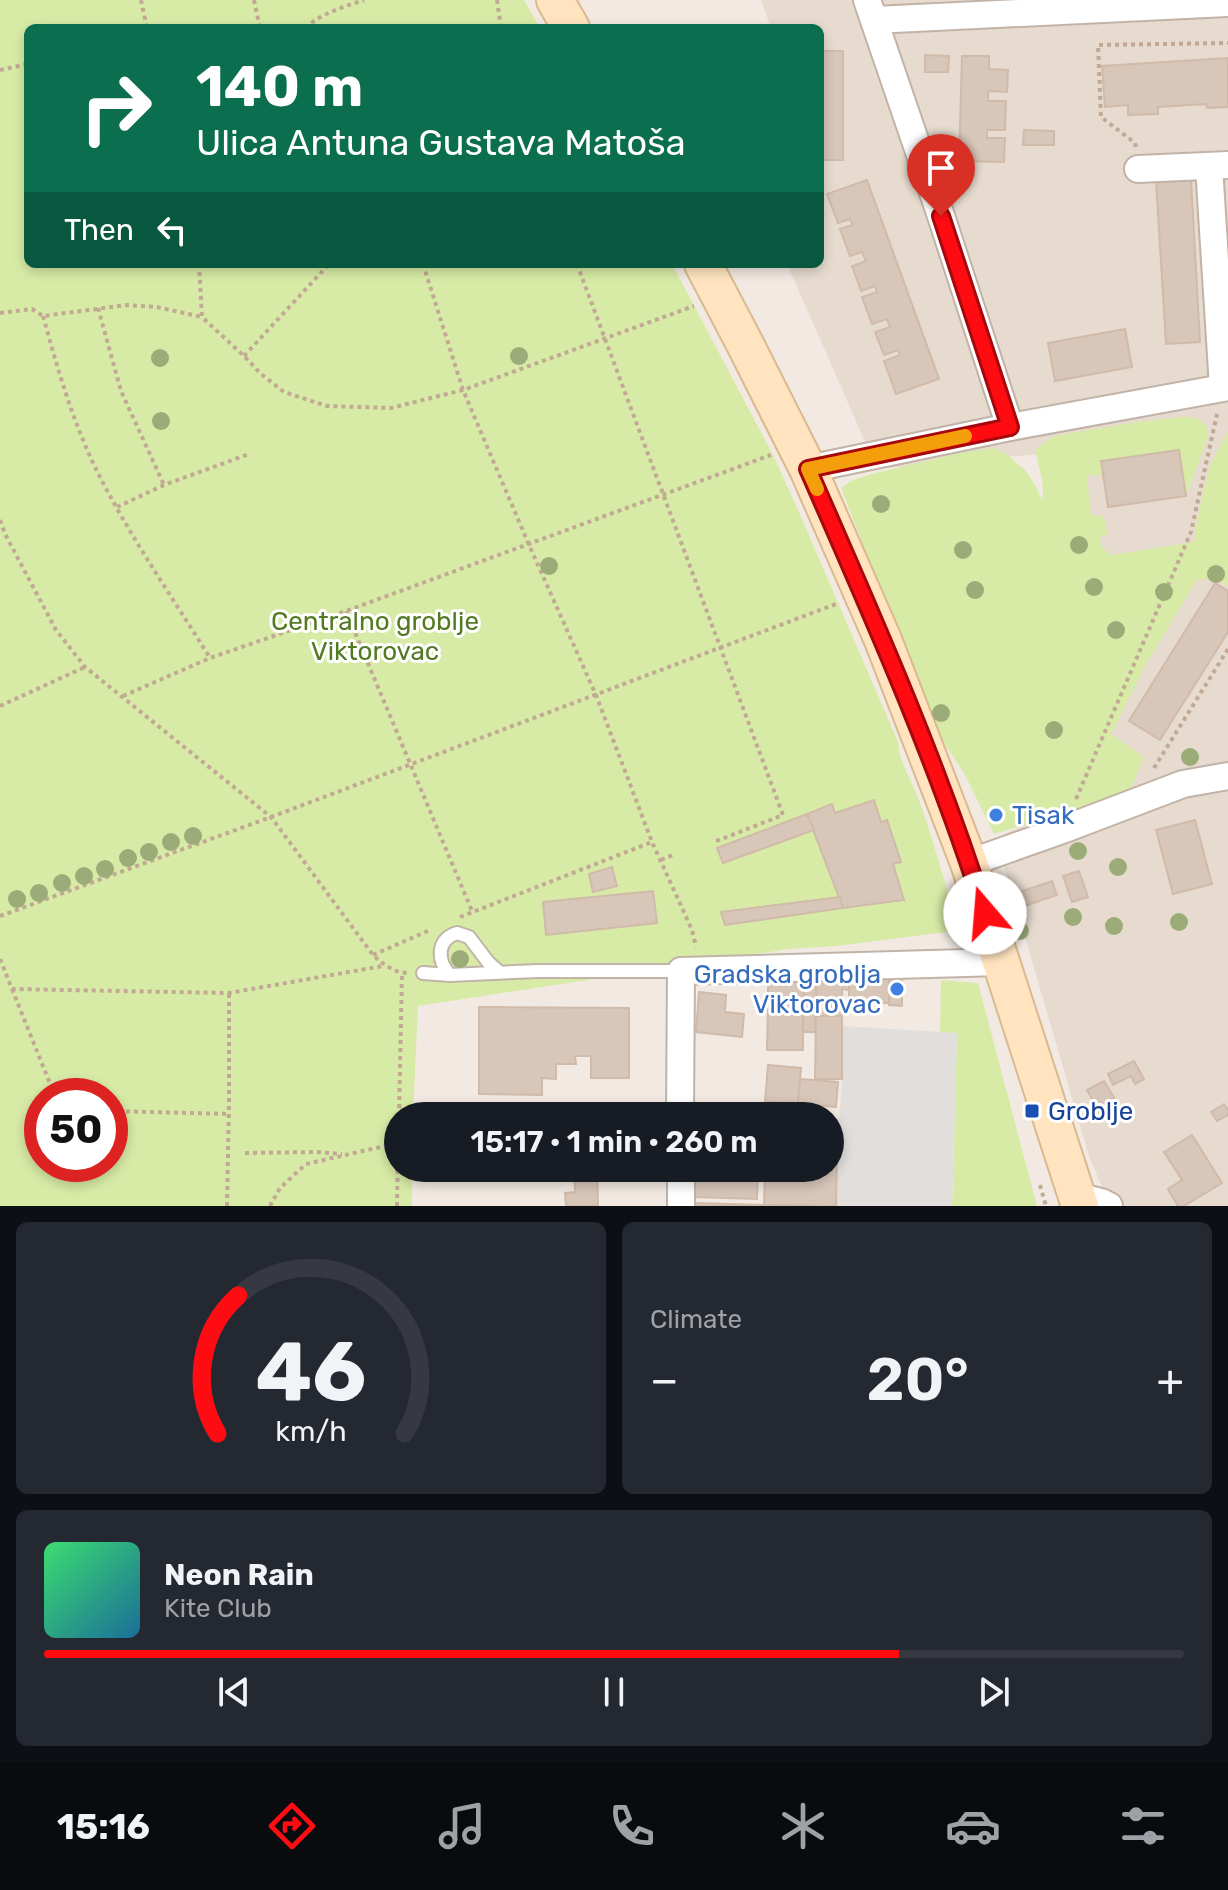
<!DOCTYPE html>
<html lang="en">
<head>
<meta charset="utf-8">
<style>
	body { margin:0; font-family:Rubik,sans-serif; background:#242831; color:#f1f3f6; height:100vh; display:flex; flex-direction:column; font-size:30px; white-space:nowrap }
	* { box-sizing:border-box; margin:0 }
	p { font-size:26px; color:#9ea1a6 }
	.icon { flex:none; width:44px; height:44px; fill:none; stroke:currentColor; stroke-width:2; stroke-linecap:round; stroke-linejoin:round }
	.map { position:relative; height:1206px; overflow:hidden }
	.side { display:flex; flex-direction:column; gap:16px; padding:16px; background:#0d0f14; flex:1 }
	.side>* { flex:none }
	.top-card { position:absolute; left:24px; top:24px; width:800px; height:244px; border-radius:12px; box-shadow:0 4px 12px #0003; background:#0b6e4f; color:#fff; overflow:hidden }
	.speed { position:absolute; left:24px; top:1078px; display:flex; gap:16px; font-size:40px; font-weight:700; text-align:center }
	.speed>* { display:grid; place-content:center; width:104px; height:104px; border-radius:50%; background:#171b24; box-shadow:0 4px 12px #0003; line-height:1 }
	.speed .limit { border:12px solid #d22; background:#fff; color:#111 }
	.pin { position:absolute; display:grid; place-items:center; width:68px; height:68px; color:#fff; margin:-82px -34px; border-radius:50% 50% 50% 0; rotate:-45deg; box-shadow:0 0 8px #0007 }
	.pin .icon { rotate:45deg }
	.me { position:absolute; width:88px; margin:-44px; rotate:342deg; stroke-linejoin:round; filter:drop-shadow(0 0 6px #0008) }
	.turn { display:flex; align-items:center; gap:28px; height:168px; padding:0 40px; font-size:36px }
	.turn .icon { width:104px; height:104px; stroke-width:2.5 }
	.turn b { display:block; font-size:56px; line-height:68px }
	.then { display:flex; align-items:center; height:76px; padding:0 40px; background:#0003; gap:16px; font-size:30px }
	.big { font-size:60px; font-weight:600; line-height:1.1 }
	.side .widget { flex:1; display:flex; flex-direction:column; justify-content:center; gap:12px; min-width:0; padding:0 28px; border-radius:12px; background:#242831 }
	.side .dial { align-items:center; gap:0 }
	.dial svg { height:208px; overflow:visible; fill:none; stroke:#363941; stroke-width:7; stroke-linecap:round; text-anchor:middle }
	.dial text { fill:#f1f3f6; stroke:none }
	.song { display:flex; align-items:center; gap:24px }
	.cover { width:96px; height:96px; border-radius:12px; background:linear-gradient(135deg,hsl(140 70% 55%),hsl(200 70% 35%)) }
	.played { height:8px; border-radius:4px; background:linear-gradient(90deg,#ff0c13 75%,#363941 75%) }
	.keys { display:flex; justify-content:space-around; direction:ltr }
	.heat { display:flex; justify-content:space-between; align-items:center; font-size:44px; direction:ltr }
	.side .tiles { flex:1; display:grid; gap:16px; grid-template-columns:1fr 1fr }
	.widget:last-child { grid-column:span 2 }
	.trip { position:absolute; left:384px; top:1102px; width:460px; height:80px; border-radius:40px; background:#171b24; box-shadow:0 4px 12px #0003; font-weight:600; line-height:80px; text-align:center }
	.tabs { display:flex; height:128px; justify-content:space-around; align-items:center; background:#090b0e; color:#9ea1a6 }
	.tabs .icon { width:56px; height:56px }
	.tabs .on { color:#ff0c13 }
	.tabs b { font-size:36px; color:#f1f3f6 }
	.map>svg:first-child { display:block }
</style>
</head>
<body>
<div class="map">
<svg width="1228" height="1206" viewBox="0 0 1228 1206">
	<rect width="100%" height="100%" fill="#f2eae2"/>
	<!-- residential -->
	<polygon fill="#e7dbcf" points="761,0 1228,0 1228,1206 1110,1206 1089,1156 996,838 1055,811 1105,682 1040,454 877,469 787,264 820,264 820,28 771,28"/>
	<!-- green -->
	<g fill="#d8eba6" fill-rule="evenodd">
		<path d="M 0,0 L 524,0 L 540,28 L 28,28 L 28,264 L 672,264 L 773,455 L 799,512 L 898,742 C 900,764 911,779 919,800 C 935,843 945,888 961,930 L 837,946 L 789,949 L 418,1006 L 413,1116 L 398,1116 L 398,1168 L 412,1168 L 412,1206 L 0,1206 ZM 42,1096 L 110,1096 L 110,1164 L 42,1164 Z"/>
		<path d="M 1185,417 C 1194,417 1202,420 1208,428 L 1207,439 L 1186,496 L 1179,450 L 1101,460 L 1103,476 L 1087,475 L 1091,515 L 1103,516 L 1108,534 L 1101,536 L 1100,542 L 1103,549 L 1112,555 L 1194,542 L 1196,525 L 1210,465 L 1228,431 L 1228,586 L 1216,578 L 1197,580 L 1146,664 L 1111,734 L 1144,757 L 1130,791 L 1074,811 L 994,834 L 964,773 L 942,740 L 912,670 L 841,488 L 851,481 L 871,474 L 961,453 L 994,448 L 1005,453 L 1026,471 L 1035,485 L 1042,500 C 1046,485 1037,466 1036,449 L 1052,437 L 1065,434 L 1144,421 Z"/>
		<polygon points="941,980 978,983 1037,1206 952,1206 957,1034 940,1032"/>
	</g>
	<!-- parking -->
	<polygon fill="#e2dedb" points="842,1026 957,1033 952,1206 836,1206 837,1149 842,1079"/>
	<!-- building -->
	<g fill="#d8c6b9" stroke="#d0baa9" stroke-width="2">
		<rect x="820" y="51" width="23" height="109"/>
		<polygon points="925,55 949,56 948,72 925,72"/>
		<polygon points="962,56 989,56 989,69 1008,70 1007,92 988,91 988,101 1006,101 1005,130 987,130 987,138 1005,138 1004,162 959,161"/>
		<polygon points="1228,58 1228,107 1207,108 1206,104 1158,107 1158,114 1128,115 1128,105 1105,107 1102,66"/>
		<polygon points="1024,130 1054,131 1054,145 1023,145"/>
		<polygon points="1191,179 1200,342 1166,344 1156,181"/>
		<polygon points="867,180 939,379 896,394 884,361 900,355 898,350 884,355 875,332 890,327 887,319 872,324 862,297 877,292 875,286 861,291 852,266 866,261 862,252 850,256 840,229 853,225 850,219 838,223 827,194"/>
		<polygon points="1125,329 1132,367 1055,381 1048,343"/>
		<polygon points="1179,450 1186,496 1108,507 1101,461"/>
		<polygon points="1215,583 1228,591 1228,632 1160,740 1129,721"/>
		<polygon points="874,800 881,822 887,820 901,862 893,864 904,900 843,908 807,814 832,804 835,813"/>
		<polygon points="807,814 814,830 723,863 717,848"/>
		<polygon points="1195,820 1212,884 1173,894 1156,830"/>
		<polygon points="612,867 617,886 593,892 589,874"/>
		<polygon points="1079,871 1088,897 1072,902 1063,876"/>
		<polygon points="1052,881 1057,895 1019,908 1009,904 1009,898 1014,894"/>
		<polygon points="653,891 657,923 546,935 543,902"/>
		<polygon points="840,897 843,908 725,925 721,912"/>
		<polygon points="768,976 804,977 803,1008 768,1008"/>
		<polygon points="804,977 816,977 815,1032 803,1032"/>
		<polygon points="816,977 849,978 849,990 842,989 842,1016 816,1016"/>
		<rect x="849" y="978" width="40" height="25"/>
		<polygon points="889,980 902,980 902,1006 889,1005"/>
		<polygon points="699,992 726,995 725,1012 744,1014 742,1037 696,1032"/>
		<polygon points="479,1007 629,1008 629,1078 591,1078 591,1056 575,1056 576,1064 556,1064 556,1079 542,1078 542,1095 479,1094"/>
		<polygon points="768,1008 803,1008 803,1050 767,1050"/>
		<polygon points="816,1016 842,1016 842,1079 815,1079"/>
		<polygon points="1134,1061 1144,1079 1135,1084 1131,1076 1113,1085 1108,1074"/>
		<polygon points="768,1065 801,1068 798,1104 765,1101"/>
		<polygon points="800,1079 838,1082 836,1107 798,1104"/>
		<polygon points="1104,1081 1120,1108 1102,1118 1087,1090"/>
		<polygon points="1224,1104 1228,1110 1228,1115 1217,1121 1211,1112"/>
		<polygon points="1192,1135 1222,1183 1184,1206 1178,1206 1168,1189 1182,1180 1164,1152"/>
		<polygon points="830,1149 837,1149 836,1206 764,1205 765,1168 830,1168"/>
		<polygon points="574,1168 597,1168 598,1206 566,1206 565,1193 575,1192"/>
		<polygon points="692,1168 758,1168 757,1199 692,1197"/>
		<polygon points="696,1203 764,1205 820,1206 696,1206"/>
	</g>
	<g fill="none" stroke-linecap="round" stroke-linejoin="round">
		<!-- service casing -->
		<g stroke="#c1b3a7" stroke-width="16">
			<g id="service">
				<polyline points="423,973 450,975 538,971 681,971"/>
				<path d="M 450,975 C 437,961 436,940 457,933 L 469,937 L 488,962 L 499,972"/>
			</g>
		</g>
		<!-- minor casing -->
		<g stroke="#c1b3a7" stroke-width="30">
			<g id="minor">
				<polyline points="867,0 941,216 1010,427"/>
				<polyline points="874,20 1228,3"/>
				<polyline points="1209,166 1223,387"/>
				<polyline points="1138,169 1228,165"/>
				<polyline points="808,469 1010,427 1228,387"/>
				<polyline points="969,863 1062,830 1183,784 1228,776"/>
				<polyline points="680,1116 681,971 1001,962"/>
				<polyline points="681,1168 681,1206"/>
				<polyline points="1077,1196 1101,1202 1109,1206"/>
			</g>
		</g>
		<!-- secondary casing -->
		<g stroke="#d9b98f" stroke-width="40">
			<g id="secondary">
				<polyline points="555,0 571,28"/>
				<polyline points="703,264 746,346 808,469 883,640 969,863 1080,1206"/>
			</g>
		</g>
		<!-- path -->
		<g stroke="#c1a994" stroke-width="4" stroke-dasharray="4 4" stroke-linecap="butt">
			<polyline points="141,0 147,28"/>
			<polyline points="254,0 260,28"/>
			<polyline points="497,0 501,28"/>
			<path d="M 305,28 C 322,13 343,7 364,0"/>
			<polyline points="0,70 28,64"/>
			<polyline points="1136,147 1135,143 1101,117 1098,45 1228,43"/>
			<polyline points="199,264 202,317 244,356 261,374 284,392 327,406 391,408 463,390 694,306"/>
			<polyline points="423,264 463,390 529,545 596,695 652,842 692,930 696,947"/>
			<polyline points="577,264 783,815 714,842"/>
			<polyline points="98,308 121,391 164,485"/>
			<polyline points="0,313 32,309 43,316 127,305 157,307 202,317"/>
			<path d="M 43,316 C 57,367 72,419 95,467 C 128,534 171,595 210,658"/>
			<polyline points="244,356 329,264"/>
			<polyline points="117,507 164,485 249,454"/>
			<path d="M 0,520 L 5,534 L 56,630 L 85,667 L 271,817 L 373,955 C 383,964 394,973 408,973"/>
			<polyline points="346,611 472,911"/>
			<polyline points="123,696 210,658 346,611 771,455"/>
			<polyline points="0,706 85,667"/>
			<polyline points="1154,768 1228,649"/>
			<polyline points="1076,799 1191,532 1217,414"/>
			<polyline points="661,860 673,855"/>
			<polyline points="0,916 271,817 836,604"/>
			<polyline points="460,917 652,842"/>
			<polyline points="373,955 430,930"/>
			<polyline points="0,959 12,989 229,993 383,966"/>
			<polyline points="12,989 55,1096"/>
			<polyline points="110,1111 229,1114"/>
			<polyline points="399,1116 402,973"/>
			<polyline points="245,1153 318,1152 342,1154"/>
			<polyline points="1040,1185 1046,1206"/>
			<polyline points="227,1206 229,1102 229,993"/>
			<polyline points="270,1206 280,1188 306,1164 398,1143"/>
			<polyline points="397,1206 398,1148"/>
		</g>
		<!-- service -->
		<use href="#service" stroke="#fff" stroke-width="12"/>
		<!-- minor -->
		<use href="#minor" stroke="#fff" stroke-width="26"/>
		<!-- secondary -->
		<use href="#secondary" stroke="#ffe4bf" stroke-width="36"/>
	</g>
	<!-- trees -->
	<g fill="#9bac78">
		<circle cx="519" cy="356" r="9"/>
		<circle cx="160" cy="358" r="9"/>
		<circle cx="161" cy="421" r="9"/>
		<circle cx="881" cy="504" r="9"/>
		<circle cx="1079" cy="545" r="9"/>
		<circle cx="963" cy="550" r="9"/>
		<circle cx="549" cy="566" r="9"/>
		<circle cx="1216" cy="574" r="9"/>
		<circle cx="1094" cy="587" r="9"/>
		<circle cx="975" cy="590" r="9"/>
		<circle cx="1164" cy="592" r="9"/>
		<circle cx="1116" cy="630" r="9"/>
		<circle cx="941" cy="713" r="9"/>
		<circle cx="1054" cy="730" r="9"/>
		<circle cx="1190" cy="757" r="9"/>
		<circle cx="193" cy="836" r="9"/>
		<circle cx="171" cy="842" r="9"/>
		<circle cx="1078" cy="851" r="9"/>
		<circle cx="149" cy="852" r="9"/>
		<circle cx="128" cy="858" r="9"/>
		<circle cx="1118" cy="867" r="9"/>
		<circle cx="105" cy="869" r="9"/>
		<circle cx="84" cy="876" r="9"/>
		<circle cx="62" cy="883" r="9"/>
		<circle cx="39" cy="893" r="9"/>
		<circle cx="17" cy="899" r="9"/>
		<circle cx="1073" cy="917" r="9"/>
		<circle cx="1179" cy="922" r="9"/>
		<circle cx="1114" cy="926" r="9"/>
		<circle cx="1020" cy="931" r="9"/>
		<circle cx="460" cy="959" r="9"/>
	</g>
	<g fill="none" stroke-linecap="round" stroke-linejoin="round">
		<!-- route casing -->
		<g stroke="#a6080c" stroke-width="20">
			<path id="route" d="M 941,216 L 1010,427 L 808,469 C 872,615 937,761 985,913"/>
		</g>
		<!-- route -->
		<use href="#route" stroke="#ff0c13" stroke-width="14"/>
		<!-- slow -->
		<polyline stroke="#f59e0b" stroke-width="14" points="817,489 808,469 965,436"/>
	</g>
	<!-- markers -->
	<g fill="#3f7fe0" stroke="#fff" stroke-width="3">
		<circle cx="996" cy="815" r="8"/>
		<circle cx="897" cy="989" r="8"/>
	</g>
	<rect fill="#1a4fb4" stroke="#fff" stroke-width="3" x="1024" y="1103" width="16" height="16" rx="4"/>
	<g text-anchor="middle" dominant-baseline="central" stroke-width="6" stroke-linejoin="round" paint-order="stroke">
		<!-- park labels -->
		<g font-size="26" fill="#537a22" stroke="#fff">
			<text x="375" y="621">Centralno groblje<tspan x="375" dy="30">Viktorovac</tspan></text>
		</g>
		<!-- shop labels -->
		<g font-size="26" fill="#366cbe" stroke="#fff" text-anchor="start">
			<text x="1012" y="815">Tisak</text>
			<text x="881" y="974" text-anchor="end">Gradska groblja<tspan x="881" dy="30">Viktorovac</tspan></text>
		</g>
		<!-- transit labels -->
		<g font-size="26" fill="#164399" stroke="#fff" text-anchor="start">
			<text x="1048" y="1111">Groblje</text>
		</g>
	</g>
</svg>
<div class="speed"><div class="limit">50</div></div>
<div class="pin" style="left:941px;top:216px;background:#d93025"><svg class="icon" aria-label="arrive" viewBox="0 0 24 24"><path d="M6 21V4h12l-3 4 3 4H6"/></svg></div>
<svg class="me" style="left:985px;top:913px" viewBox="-20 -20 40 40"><circle r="19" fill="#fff"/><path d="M0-13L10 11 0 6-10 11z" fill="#ff0c13"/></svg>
<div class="trip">15:17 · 1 min · 260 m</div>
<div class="top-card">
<div class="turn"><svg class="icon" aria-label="right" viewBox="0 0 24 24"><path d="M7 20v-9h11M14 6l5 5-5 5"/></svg><div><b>140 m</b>Ulica Antuna Gustava Matoša</div></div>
<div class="then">Then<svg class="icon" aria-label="left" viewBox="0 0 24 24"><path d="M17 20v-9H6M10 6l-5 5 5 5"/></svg></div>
</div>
</div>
<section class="side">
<div class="tiles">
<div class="widget dial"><svg viewBox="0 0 100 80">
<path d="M14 69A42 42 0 1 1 86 69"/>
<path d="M14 69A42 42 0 0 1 22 16" stroke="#ff0c13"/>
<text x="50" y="56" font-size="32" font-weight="700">46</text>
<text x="50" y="72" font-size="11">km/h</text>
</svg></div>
<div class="widget"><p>Climate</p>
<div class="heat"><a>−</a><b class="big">20°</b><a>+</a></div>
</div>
<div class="widget">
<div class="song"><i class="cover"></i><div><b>Neon Rain</b><p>Kite Club</p></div></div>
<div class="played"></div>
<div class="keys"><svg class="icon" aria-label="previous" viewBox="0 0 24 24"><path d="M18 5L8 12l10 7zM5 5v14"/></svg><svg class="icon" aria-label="pause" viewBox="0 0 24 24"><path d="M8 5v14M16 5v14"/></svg><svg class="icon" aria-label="next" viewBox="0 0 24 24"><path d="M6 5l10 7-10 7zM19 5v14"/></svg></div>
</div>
</div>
</section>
<nav class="tabs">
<b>15:16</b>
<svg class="icon on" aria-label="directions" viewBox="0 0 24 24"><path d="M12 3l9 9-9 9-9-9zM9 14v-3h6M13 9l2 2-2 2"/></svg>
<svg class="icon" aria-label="music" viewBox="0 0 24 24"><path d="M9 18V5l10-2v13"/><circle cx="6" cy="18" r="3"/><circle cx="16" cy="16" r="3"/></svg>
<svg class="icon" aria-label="phone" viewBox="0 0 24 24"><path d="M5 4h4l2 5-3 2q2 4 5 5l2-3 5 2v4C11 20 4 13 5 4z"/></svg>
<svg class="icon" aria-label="climate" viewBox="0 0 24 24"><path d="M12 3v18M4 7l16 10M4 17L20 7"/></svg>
<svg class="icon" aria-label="car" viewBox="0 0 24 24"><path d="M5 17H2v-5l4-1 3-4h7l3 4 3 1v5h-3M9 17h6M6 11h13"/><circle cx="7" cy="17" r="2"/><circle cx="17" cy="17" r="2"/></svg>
<svg class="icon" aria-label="filters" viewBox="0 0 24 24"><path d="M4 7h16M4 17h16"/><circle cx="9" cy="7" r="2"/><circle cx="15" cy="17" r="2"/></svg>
</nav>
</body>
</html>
